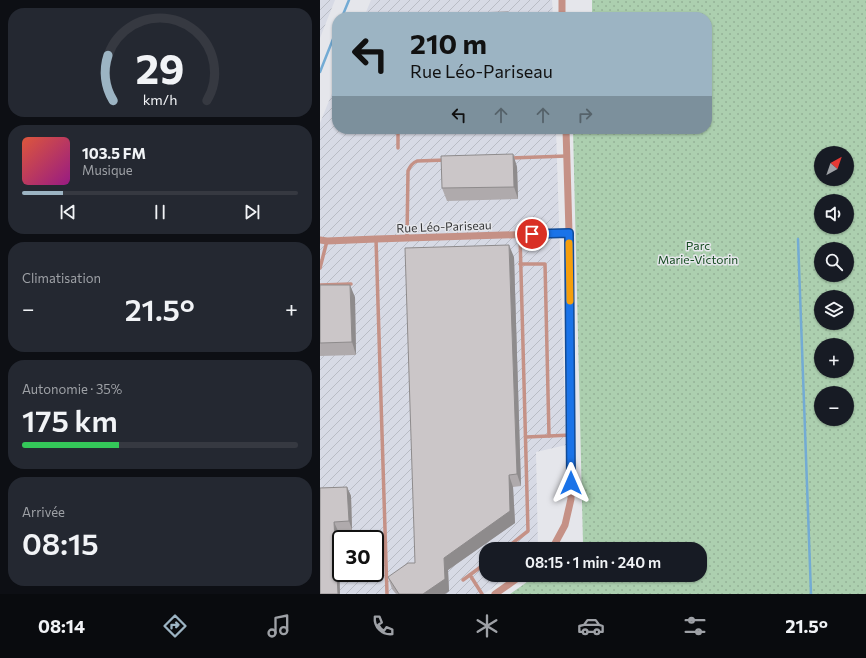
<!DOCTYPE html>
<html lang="fr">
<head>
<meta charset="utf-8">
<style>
	body { margin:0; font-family:Commissioner,sans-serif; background:#242831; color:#f1f3f6; height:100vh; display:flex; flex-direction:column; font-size:15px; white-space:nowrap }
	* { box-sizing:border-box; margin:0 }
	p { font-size:13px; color:#9ea1a6 }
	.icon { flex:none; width:22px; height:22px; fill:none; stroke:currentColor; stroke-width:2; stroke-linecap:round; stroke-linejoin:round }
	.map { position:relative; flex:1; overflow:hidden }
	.drawer { display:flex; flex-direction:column; gap:8px; padding:8px; background:#0d0f14; width:320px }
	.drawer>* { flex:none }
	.hud { position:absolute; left:12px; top:12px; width:380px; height:122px; border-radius:16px; box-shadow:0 1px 3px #0004; background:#9cb4c3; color:#111; overflow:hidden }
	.needle { width:26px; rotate:40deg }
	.buttons { position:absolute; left:494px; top:146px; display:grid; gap:8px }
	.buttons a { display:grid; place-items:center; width:40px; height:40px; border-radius:50%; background:#171b24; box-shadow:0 1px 3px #0004; font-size:20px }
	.speed { position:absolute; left:12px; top:530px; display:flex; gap:8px; font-size:20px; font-weight:700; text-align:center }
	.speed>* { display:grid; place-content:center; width:52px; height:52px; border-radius:50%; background:#171b24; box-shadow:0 1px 3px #0004; line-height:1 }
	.speed .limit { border:2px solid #111; border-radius:6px; background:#fff; color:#111 }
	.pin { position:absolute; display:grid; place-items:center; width:34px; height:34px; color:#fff; margin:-17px; border:2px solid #fff; border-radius:50%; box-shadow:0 1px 4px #0007 }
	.me { position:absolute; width:44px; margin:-22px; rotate:0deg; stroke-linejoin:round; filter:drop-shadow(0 0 3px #0008) }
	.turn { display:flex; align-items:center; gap:14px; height:84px; padding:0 12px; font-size:18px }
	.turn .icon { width:52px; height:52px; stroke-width:2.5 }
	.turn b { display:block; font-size:28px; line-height:34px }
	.lanes { display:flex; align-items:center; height:38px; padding:0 12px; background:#0003; justify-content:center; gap:20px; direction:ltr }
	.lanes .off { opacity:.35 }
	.big { font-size:30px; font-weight:600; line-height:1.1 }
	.drawer .card { flex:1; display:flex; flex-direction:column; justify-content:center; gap:6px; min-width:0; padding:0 14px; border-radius:16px; background:#242831 }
	.drawer .dial { align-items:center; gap:0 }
	.dial svg { height:104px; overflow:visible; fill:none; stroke:#363941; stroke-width:7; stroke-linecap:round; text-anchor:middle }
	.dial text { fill:#f1f3f6; stroke:none }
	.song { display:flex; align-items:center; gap:12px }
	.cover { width:48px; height:48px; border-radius:6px; background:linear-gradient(135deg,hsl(10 70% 55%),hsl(310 70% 35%)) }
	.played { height:4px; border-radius:2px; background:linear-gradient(90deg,#9cb4c3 15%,#363941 15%) }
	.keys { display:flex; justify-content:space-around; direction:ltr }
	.heat { display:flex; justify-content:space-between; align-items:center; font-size:22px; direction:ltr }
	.charge { height:6px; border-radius:3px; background:linear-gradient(90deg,#34c759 35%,#363941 0) }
	.trip { position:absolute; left:159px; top:542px; width:228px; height:40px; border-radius:16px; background:#171b24; box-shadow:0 1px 3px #0004; font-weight:600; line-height:40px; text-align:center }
	.tabs { display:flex; height:64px; justify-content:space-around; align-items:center; background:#090b0e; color:#9ea1a6 }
	.tabs .icon { width:28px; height:28px }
	.tabs .selected { color:#9cb4c3 }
	.tabs b { font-size:18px; color:#f1f3f6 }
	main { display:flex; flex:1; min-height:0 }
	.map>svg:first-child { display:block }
</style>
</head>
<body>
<main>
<section class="drawer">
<div class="card dial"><svg viewBox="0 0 100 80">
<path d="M14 69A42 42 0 1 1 86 69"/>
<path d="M14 69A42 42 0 0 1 10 34" stroke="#9cb4c3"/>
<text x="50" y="56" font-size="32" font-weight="700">29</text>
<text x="50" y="72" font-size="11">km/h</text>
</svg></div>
<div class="card">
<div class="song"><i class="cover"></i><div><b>103.5 FM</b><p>Musique</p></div></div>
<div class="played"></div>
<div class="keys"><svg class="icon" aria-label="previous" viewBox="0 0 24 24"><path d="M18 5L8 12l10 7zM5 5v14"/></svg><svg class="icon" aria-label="pause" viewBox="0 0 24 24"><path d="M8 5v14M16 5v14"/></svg><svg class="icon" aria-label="next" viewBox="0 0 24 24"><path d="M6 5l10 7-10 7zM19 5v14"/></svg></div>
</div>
<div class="card"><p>Climatisation</p>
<div class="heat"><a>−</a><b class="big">21.5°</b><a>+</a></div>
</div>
<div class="card"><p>Autonomie · 35%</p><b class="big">175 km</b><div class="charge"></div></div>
<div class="card"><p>Arrivée</p><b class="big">08:15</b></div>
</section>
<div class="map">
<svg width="546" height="594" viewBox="0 0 546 594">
	<defs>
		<pattern id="industrial-furrows" width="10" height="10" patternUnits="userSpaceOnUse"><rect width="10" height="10" fill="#d7dae5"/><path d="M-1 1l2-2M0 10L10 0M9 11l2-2" fill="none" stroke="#b9bcc5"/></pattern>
		<pattern id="grass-dots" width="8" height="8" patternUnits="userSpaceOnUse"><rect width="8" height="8" fill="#accfaf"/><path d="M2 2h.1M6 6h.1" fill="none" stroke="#95b297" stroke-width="1.8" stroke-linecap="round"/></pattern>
	</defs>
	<rect width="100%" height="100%" fill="#e5e6eb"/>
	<!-- industrial -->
	<g fill="url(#industrial-furrows)" fill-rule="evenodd">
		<polygon points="0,0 15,0 0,38"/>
		<polygon points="51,0 232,0 233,17 44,17"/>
		<path d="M 17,81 L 17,129 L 236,129 L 246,445 L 216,452 L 218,549 L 166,549 L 166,575 L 190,575 L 164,594 L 0,594 L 0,123 ZM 21,539 L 55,539 L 55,573 L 21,573 Z"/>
	</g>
	<!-- grass -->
	<path fill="url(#grass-dots)" fill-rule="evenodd" d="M 272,0 L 546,0 L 546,594 L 190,594 L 217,575 L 380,575 L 380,549 L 254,549 L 263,543 L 253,129 L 387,129 L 387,17 L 272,17 ZM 501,153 L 527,153 L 527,179 L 501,179 ZM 501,201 L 527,201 L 527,227 L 501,227 ZM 501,249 L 527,249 L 527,275 L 501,275 ZM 501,297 L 527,297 L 527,323 L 501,323 ZM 501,345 L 527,345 L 527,371 L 501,371 ZM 501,393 L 527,393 L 527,419 L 501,419 Z"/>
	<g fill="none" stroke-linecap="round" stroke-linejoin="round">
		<!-- stream -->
		<g stroke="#73abd4" stroke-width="2.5">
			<polyline points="22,17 29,0"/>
			<polyline points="0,72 17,29"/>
			<polyline points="478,239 491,594"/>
		</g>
		<!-- lane -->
		<g stroke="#c59186" stroke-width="3.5">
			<polyline points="78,148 78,129"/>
			<polyline points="190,158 247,156"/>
			<path d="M 87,238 L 88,171 C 90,166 92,163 97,161 L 126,160"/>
			<polyline points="56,239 67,594"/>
			<polyline points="200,264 225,264 229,436 251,435"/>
			<polyline points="0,268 7,241"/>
			<polyline points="0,285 31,284"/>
			<polyline points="206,437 229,436"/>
			<polyline points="185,549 208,531 200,235"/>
			<polyline points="150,575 162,594"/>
			<polyline points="143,580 166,563"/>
		</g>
		<!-- street -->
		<g stroke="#c59186" stroke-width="7">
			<polyline points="242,0 242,17"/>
			<polyline points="0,240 7,241 56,239 249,233"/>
			<polyline points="232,549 245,525 251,499 249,233 246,129"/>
			<polyline points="175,594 202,575"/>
		</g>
	</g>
	<!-- wall -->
	<g fill="#afaaac">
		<rect x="119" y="129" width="62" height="1"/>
		<polygon points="193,154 197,167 198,199 127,201 122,188"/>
		<polygon points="194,257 201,486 193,487 195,523 128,570 129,591 125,594 76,594 72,589 68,577 95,563"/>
		<polygon points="0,285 35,297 36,355 0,356"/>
		<polygon points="27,487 31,496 32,530 18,531 20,594 0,594 0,488"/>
	</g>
	<!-- shaded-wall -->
	<g fill="#8e8b8c">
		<polygon points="193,154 197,167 198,199 194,187"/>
		<polygon points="189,245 194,257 201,486 197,474"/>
		<polygon points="30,285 35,297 36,355 32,342"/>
		<polygon points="189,475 193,487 195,523 128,570 129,591 125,594 103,594 124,558"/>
		<polygon points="27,487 31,496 32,530 29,521"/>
		<polygon points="14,522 18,531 20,594 18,594"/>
	</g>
	<!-- building -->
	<g fill="#cbc6c8" stroke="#8e8b8c">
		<polygon points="188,12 188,17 79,17 79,15"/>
		<polygon points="193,154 194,187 122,188 121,156"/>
		<polygon points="189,245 197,474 189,475 190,511 124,558 125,579 103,594 79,594 68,577 88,563 95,563 85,248"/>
		<polygon points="0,285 30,285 32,342 0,343"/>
		<polygon points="27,487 29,521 14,522 18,594 0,594 0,488"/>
	</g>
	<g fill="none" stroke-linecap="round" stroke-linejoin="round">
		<!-- route casing -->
		<g stroke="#114b97" stroke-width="10">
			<polyline id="route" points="212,234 249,233 251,483"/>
		</g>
		<!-- route -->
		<use href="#route" stroke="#1a73e8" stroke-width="7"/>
		<!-- slow -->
		<polyline stroke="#f59e0b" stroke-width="7" points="249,243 250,301"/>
	</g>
	<g text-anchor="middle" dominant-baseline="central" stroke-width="3" stroke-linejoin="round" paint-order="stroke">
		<!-- street labels -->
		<g font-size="12" fill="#343536" stroke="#e5e6eb">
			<text transform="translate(124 226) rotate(-2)">Rue Léo-Pariseau</text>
		</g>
		<!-- park labels -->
		<g font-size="12" fill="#154b20" stroke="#e5e6eb">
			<text x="378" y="245">Parc<tspan x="378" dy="14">Marie-Victorin</tspan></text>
		</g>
	</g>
</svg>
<div class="buttons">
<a><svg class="needle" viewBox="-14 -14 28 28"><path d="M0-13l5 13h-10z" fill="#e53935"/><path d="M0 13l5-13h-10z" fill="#9ea1a6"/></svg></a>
<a><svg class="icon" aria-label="sound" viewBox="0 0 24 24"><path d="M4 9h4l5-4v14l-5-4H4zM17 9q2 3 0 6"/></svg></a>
<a><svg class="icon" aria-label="search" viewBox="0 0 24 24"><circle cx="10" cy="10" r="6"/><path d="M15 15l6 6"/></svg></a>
<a><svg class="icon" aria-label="layers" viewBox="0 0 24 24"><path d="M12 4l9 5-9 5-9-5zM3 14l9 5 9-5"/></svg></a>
<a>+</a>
<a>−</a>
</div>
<div class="speed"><div class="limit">30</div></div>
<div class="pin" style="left:212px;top:234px;background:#d93025"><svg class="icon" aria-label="arrive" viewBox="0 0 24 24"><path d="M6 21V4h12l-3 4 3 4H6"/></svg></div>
<svg class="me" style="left:251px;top:483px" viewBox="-20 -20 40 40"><path d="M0-17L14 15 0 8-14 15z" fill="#1a73e8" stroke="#fff" stroke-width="4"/></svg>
<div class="trip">08:15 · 1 min · 240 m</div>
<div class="hud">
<div class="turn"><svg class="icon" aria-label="left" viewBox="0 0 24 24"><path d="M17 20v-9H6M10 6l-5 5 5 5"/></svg><div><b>210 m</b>Rue Léo-Pariseau</div></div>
<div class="lanes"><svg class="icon" aria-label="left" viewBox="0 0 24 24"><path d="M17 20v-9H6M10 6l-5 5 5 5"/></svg><svg class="icon off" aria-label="ahead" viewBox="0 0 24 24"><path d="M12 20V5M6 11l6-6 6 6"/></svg><svg class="icon off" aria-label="ahead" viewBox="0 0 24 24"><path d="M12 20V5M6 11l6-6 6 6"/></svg><svg class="icon off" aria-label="right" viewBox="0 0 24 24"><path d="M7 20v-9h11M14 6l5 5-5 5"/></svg></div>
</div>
</div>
</main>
<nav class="tabs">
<b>08:14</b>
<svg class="icon selected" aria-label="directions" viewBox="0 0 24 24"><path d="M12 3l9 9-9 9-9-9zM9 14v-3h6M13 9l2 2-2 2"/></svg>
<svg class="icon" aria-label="music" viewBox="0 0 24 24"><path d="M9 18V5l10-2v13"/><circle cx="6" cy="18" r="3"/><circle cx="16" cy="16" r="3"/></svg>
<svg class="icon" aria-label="phone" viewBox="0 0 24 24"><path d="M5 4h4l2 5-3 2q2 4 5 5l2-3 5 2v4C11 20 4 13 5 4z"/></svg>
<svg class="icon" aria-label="climate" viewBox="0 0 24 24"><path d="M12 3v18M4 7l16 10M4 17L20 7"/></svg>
<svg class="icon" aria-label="car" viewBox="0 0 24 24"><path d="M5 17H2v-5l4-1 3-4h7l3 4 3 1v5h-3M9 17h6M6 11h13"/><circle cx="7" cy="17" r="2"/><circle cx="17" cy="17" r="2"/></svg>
<svg class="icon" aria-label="filters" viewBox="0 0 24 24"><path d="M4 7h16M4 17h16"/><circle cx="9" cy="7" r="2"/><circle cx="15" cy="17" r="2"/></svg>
<b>21.5°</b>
</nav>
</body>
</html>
